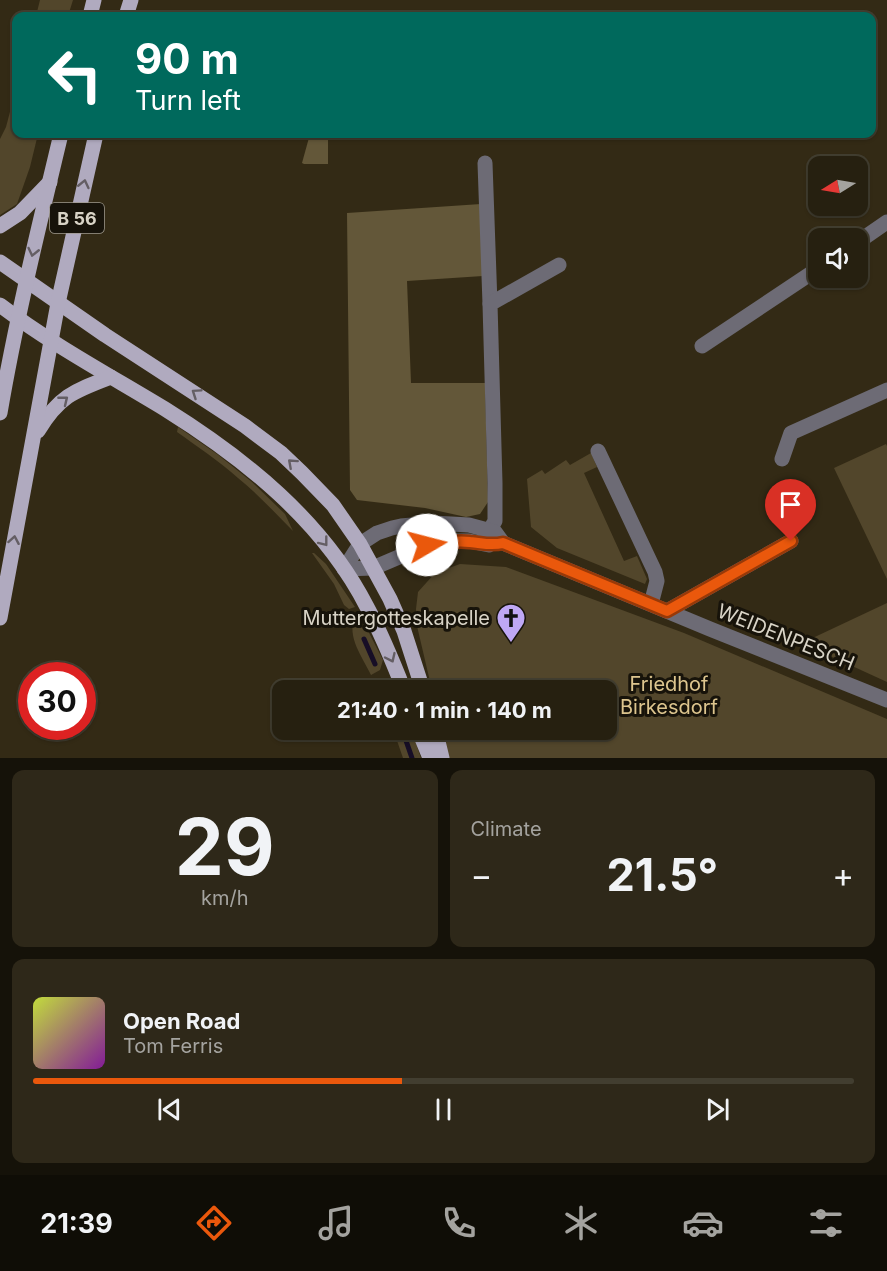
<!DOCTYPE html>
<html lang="en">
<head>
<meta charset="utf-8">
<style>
	body { margin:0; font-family:Inter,sans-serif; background:#2e2819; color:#f1f3f6; height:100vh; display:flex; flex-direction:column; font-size:22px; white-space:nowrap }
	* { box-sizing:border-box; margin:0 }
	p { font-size:20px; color:#a4a39f }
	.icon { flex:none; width:33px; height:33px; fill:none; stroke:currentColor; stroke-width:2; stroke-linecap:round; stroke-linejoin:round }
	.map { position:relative; height:758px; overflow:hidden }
	.drawer { display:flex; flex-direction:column; gap:12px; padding:12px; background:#151209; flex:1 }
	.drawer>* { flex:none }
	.top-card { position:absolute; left:12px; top:12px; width:864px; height:126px; border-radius:12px; box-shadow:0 2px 4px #0004,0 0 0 2px #423e30; background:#00695c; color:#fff; overflow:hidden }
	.needle { width:39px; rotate:259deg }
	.buttons { position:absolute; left:808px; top:156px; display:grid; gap:12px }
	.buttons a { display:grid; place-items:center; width:60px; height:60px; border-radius:12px; background:#262010; box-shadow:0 2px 4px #0004,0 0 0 2px #423e30; font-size:30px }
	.speed { position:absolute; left:18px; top:662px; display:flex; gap:12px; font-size:30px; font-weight:700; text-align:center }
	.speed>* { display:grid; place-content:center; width:78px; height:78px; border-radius:50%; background:#262010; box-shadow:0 2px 4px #0004,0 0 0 2px #423e30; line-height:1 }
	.speed .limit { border:9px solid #d22; background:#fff; color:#111 }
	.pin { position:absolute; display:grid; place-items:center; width:51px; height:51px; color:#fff; margin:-62px -26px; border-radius:50% 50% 50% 0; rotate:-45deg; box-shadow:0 0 6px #0007 }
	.pin .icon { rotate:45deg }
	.me { position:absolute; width:66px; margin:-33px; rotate:82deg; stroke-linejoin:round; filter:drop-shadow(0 0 4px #0008) }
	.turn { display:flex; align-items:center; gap:21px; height:126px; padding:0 24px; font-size:27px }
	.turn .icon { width:78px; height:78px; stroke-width:2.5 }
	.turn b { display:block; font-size:42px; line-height:51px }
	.big { font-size:45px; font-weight:700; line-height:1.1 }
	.drawer .card { flex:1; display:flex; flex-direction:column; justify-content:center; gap:9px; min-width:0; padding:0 21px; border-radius:12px; background:#2e2819 }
	.drawer .dial { align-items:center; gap:0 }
	.dial b { font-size:78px; line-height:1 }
	.song { display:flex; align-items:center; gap:18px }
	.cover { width:72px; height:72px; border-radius:9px; background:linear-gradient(135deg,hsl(70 70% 55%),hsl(290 70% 35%)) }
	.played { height:6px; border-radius:3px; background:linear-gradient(90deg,#ea580c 45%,#423e30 45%) }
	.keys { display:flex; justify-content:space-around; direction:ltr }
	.heat { display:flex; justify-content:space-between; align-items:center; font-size:33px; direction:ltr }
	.drawer .tiles { flex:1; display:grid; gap:12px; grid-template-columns:1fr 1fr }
	.card:last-child { grid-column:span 2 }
	.trip { position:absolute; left:272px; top:680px; width:345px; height:60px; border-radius:12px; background:#262010; box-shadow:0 2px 4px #0004,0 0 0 2px #423e30; font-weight:700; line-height:60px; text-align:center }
	.menu { display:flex; height:96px; justify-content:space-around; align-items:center; background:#0f0d06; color:#a4a39f }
	.menu .icon { width:42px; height:42px }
	.menu .selected { color:#ea580c }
	.menu b { font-size:27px; color:#f1f3f6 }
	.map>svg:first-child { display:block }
</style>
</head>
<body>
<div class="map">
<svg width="887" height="758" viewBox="0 0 887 758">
	<rect width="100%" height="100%" fill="#332a15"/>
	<!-- green -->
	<g fill="#52462b">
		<polygon points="40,0 73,0 68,16 36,16"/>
		<polygon points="16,89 16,134 38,134 30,167 17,204 0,215 0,139 6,127"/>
		<path d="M 178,427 L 217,454 L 252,482 L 285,514 L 293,531 C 275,513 258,494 238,478 C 219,461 198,447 177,432 Z"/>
		<polygon points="886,444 887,446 887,579 834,468"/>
		<polygon points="591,453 597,467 584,473 624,561 637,556 647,579 645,584 557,548 531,527 527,479 542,470 545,474 566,460 570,465"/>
		<polygon points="312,553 314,553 326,564 355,607 349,609 344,605 334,584"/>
		<polygon points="460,564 506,567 684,633 887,719 887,758 449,758 442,729 606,729 606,690 432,690 417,626 416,609 418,592 435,573"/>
		<polygon points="887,603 887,682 802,643"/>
		<path d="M 359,616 L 365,625 L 383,660 L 380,670 L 371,675 C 363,658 346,636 355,618 Z"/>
		<polygon points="393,729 411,729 421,758 403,758"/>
	</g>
	<!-- forest -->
	<g fill="#635739">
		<polygon points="310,134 328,134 328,164 304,164 302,163"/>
		<polygon points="481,204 483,276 407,281 411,383 485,383 488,502 480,514 466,517 425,508 357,500 350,490 347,213"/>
	</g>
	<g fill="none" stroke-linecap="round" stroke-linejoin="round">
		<!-- stream -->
		<g stroke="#170e26" stroke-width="5">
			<polyline points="364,639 375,664"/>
			<polyline points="385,686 386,690"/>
			<polyline points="402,729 412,758"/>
		</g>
		<!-- minor -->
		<g stroke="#6d6b75" stroke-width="15">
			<polyline points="485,163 490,304"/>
			<polyline points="858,242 887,222"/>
			<polyline points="702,346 819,268"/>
			<polyline points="598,451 655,572 657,581 651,604"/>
			<polyline points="782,459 791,433 887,390"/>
			<polyline points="482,543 495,521 495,483 490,304 559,265"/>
			<polyline points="344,569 360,544 377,533 392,528 401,526 433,523 469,525 495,532 503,543 710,629 887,700"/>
			<polyline points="344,569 373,568 427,545 448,541 469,541 489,545"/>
			<polyline points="667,611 791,541"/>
		</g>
		<!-- major -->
		<g stroke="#b0aabf" stroke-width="15">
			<polyline points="90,16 94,0"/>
			<polyline points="126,16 131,0"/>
			<polyline points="0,226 20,213 50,182"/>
			<polyline points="0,262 105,335 245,426 281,453 302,473 333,505 360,544 390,599 404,631 423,690"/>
			<path d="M 0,305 C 51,344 109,375 165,409 C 245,459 323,521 367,607 C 381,633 393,662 404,690"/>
			<path d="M 0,413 C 16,319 39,226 61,134"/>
			<path d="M 38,431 C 59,396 74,391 111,377"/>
			<polyline points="0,618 58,303 96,134"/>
			<polyline points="418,729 430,758"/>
			<polyline points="435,729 442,758"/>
		</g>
	</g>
	<!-- one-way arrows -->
	<defs><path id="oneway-chevron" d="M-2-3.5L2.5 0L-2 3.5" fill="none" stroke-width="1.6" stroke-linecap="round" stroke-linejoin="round" transform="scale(1.5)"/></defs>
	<g stroke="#645e64">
		<use href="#oneway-chevron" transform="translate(84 184) rotate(-77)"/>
		<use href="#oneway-chevron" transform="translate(33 252) rotate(103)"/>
		<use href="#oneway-chevron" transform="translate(196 393) rotate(-146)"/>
		<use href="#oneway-chevron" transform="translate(64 400) rotate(-39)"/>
		<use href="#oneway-chevron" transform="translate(292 463) rotate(-138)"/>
		<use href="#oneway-chevron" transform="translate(14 540) rotate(-80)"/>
		<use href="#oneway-chevron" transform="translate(324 542) rotate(52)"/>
		<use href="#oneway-chevron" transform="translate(391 658) rotate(65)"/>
	</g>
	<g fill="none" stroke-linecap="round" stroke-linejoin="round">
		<!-- route casing -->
		<g stroke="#983908" stroke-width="15">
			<path id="route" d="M 427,545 C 441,543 455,540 470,542 C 483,543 490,546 503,543 L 667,611 L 791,541"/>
		</g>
		<!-- route -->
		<use href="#route" stroke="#ea580c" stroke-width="10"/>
	</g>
	<!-- icons -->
	<defs>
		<g id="church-pin" transform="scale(1.5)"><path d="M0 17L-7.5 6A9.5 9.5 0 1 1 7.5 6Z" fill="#bfa8f4" stroke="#17130a"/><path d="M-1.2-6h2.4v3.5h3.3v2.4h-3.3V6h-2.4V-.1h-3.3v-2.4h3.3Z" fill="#111"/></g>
	</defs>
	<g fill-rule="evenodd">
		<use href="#church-pin" x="511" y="618"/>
	</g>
	<g text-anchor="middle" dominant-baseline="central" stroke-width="6" stroke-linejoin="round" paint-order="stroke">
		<!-- shield labels -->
		<rect fill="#17130a" stroke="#9e998e" stroke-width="1.5" x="50" y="203" width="54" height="30" rx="4.5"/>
		<g font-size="18" font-weight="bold" fill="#d8d3c6">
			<text x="77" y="218">B 56</text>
		</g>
		<!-- poi labels -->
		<g font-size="20" fill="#d8d3c6" stroke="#17130a" text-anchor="end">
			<text x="490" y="618">Muttergotteskapelle</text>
		</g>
		<!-- street labels -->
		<g font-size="20" fill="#d8d3c6" stroke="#17130a">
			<text transform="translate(786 637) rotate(22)">WEIDENPESCH</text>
		</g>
		<!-- park labels -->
		<g font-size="20" fill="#ddc58e" stroke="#17130a">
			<text x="669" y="684">Friedhof<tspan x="669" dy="23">Birkesdorf</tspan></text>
		</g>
	</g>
</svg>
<div class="buttons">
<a><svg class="needle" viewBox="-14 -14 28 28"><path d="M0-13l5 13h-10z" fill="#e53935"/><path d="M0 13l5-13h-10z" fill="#a4a39f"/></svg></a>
<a><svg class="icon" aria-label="sound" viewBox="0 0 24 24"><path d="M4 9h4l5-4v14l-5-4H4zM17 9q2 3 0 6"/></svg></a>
</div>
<div class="speed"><div class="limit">30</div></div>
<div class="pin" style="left:791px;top:541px;background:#d93025"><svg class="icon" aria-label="arrive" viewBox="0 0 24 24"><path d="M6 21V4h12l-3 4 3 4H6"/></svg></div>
<svg class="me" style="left:427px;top:545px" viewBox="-20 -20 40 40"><circle r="19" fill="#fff"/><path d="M0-13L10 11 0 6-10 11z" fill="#ea580c"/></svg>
<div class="trip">21:40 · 1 min · 140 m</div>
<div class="top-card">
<div class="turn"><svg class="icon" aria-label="left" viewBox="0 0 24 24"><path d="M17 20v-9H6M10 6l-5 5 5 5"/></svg><div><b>90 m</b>Turn left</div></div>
</div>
</div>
<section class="drawer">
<div class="tiles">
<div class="card dial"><b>29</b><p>km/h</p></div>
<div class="card"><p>Climate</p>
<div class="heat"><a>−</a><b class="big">21.5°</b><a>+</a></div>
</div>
<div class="card">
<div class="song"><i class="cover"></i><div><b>Open Road</b><p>Tom Ferris</p></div></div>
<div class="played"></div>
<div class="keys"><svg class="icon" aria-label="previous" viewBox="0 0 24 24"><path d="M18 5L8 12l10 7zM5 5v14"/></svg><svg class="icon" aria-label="pause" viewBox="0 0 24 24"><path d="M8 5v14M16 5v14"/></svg><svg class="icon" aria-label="next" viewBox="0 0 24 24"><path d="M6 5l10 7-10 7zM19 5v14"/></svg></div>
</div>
</div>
</section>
<nav class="menu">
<b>21:39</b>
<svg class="icon selected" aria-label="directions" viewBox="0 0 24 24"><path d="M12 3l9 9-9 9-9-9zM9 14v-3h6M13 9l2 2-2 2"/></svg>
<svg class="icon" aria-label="music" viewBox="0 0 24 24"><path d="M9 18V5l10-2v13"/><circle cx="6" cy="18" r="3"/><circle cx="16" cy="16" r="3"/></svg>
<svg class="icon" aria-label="phone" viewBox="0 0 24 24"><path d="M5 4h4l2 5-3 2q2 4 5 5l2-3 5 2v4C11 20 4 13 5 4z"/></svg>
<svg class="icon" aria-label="climate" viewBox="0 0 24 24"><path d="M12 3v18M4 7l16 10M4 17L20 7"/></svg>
<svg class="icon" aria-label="car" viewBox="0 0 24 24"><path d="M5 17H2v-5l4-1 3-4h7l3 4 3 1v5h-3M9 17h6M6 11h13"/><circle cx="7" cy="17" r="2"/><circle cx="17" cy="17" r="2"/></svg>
<svg class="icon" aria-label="filters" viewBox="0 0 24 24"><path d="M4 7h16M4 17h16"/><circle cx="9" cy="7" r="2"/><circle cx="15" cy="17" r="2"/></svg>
</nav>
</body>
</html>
